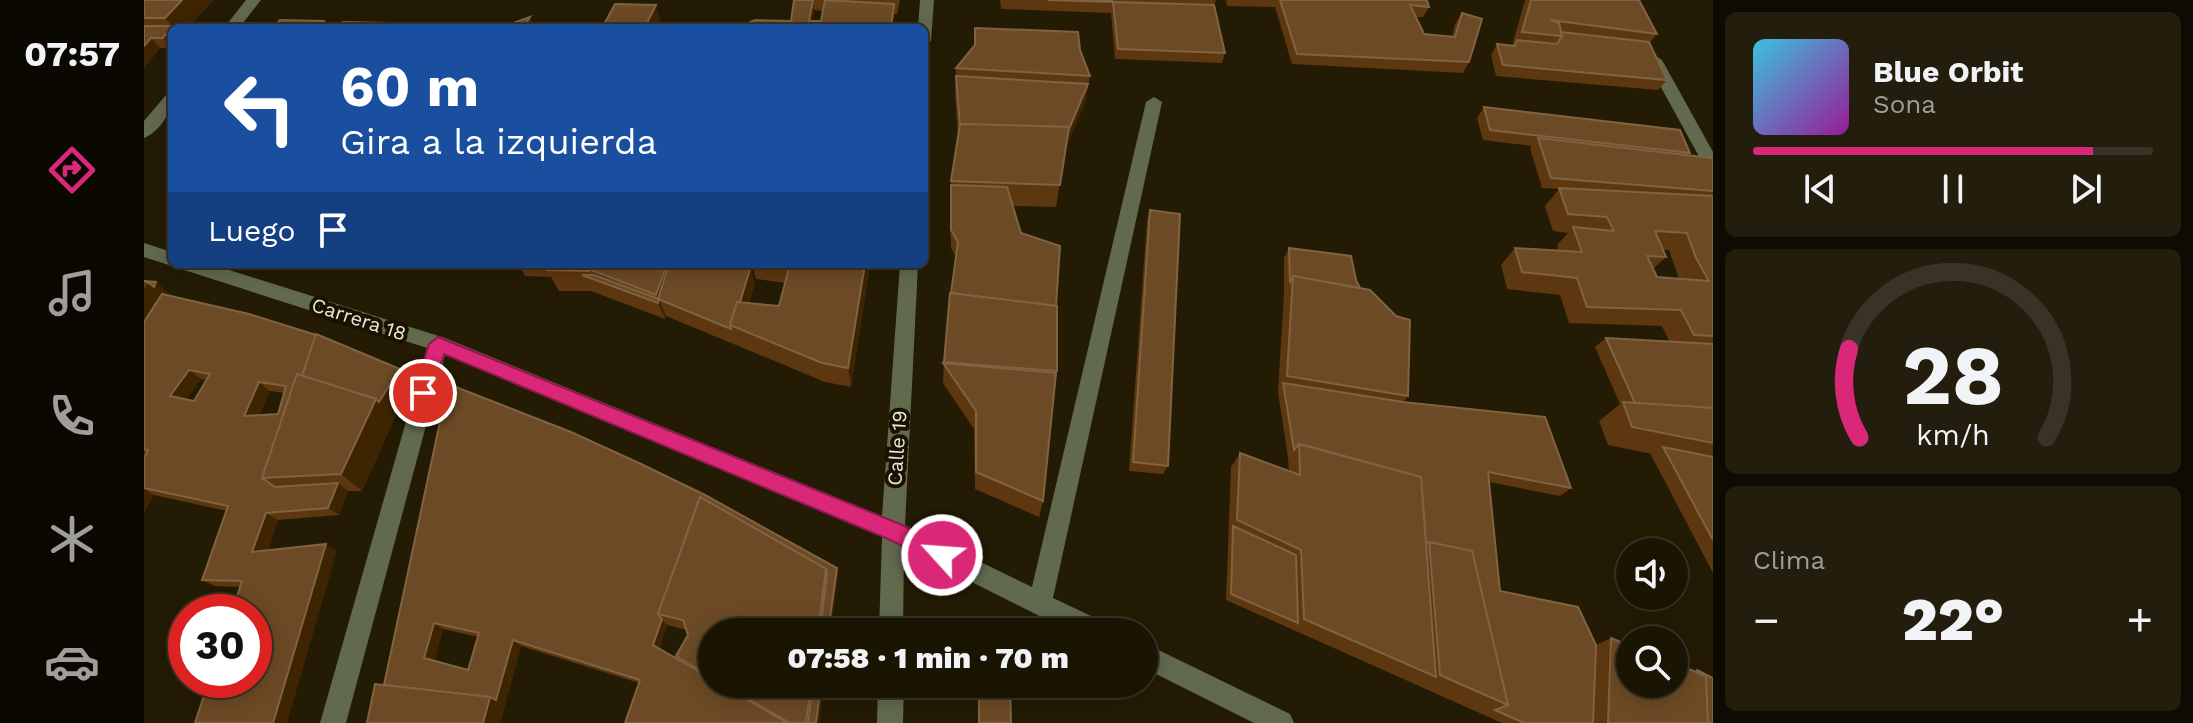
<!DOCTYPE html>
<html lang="es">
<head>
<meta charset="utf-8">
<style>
	body { margin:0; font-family:"Work Sans",sans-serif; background:#231d0d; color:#f1f3f6; height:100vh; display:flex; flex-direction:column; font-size:30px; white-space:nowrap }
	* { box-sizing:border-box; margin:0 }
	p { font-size:26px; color:#9f9e9a }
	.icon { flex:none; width:44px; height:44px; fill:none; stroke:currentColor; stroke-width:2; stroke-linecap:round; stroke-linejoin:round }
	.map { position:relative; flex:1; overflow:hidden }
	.drawer { display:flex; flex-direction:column; gap:12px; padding:12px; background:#0e0b02; width:480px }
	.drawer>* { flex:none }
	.top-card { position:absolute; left:24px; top:24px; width:760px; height:244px; border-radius:12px; box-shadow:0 4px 20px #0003,0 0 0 2px #383325; background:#1a4fa0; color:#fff; overflow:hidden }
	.buttons { position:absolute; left:1472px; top:538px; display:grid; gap:16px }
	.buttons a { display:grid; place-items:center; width:72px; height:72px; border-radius:50%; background:#1a1403; box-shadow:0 4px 20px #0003,0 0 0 2px #383325; font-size:40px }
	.speed { position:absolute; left:24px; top:594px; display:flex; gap:16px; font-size:40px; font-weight:700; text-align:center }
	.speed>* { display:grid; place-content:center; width:104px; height:104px; border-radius:50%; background:#1a1403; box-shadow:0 4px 20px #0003,0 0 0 2px #383325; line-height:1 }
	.speed .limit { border:12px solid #d22; background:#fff; color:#111 }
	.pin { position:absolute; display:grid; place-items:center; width:68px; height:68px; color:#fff; margin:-34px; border:4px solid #fff; border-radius:50%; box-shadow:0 2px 8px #0007 }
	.me { position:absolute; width:88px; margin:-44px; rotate:296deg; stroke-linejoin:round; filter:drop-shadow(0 0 6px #0008) }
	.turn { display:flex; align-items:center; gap:28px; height:168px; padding:0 40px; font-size:36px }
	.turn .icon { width:104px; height:104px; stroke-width:2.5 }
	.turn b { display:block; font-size:56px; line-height:68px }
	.then { display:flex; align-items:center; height:76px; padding:0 40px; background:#0003; gap:16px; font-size:30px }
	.big { font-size:60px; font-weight:800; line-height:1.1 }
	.drawer .widget { flex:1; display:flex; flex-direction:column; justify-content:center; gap:12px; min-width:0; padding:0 28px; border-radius:12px; background:#231d0d }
	.drawer .dial { align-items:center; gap:0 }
	.dial svg { height:208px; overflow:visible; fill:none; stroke:#383325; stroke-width:7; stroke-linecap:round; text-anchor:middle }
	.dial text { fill:#f1f3f6; stroke:none }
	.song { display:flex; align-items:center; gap:24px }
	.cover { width:96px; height:96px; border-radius:12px; background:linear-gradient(135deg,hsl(190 70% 55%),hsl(300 70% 35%)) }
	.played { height:8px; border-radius:4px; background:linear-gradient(90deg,#db2777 85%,#383325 85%) }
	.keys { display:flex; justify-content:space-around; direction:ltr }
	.heat { display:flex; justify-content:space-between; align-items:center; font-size:44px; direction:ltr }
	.trip { position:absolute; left:554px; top:618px; width:460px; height:80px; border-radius:40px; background:#1a1403; box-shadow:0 4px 20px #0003,0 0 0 2px #383325; font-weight:800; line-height:80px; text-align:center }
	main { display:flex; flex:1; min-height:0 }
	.tab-bar { display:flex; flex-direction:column; width:144px; justify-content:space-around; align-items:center; background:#0a0801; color:#9f9e9a }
	.tab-bar .icon { width:56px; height:56px }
	.tab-bar .active { color:#db2777 }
	.tab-bar b { font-size:36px; color:#f1f3f6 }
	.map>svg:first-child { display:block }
</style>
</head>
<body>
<main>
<nav class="tab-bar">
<b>07:57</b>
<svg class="icon active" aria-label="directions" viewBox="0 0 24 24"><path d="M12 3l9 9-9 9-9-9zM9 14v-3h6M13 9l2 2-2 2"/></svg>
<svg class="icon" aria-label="music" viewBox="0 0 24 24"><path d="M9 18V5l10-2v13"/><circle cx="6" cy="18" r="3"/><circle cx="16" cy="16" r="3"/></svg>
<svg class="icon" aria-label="phone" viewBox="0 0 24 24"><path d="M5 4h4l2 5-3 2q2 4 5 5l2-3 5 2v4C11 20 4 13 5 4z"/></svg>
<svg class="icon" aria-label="climate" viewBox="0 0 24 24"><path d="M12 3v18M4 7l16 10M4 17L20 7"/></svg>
<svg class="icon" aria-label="car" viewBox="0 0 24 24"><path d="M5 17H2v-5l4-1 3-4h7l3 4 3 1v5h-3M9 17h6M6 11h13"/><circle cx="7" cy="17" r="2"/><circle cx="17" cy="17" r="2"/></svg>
</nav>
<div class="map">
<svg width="1569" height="723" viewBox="0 0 1569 723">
	<rect width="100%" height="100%" fill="#231b04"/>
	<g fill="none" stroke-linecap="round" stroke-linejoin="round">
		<!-- minor -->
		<g fill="#626a4e" fill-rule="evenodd">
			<polygon points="102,0 117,0 95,28 80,28"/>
			<polygon points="776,0 790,0 787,41 780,46 780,28 774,28"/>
			<polygon points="1510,55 1518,60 1569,152 1569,173 1563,171 1502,60"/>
			<path d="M 28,94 C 28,111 17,131 0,138 L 0,121 L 22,95 Z"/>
			<polygon points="1010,97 1018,102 909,598 962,623 965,632 927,632 760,548 759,632 735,632 738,537 301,355 202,723 176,723 283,348 37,269 35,264 66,264 301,338 738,516 756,264 774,264 761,525 888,587 1002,102"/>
			<polygon points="0,243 28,252 28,264 34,264 28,266 0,257"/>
			<polygon points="1000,643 1146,714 1150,723 1110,723 1000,668"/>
			<polygon points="734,684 760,684 759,723 733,723"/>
		</g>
	</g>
	<!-- wall -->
	<g fill="#5d370f" fill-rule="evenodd">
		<polygon points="0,0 69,0 44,28 28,28 28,48 16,48 0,68"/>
		<path d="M 650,0 L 756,0 L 753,14 L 750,14 L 748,28 L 593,28 L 647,21 ZM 670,10 L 679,11 L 677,21 L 668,21 Z"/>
		<polygon points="856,0 1072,0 1070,5 1081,53 1078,63 971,59 967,13 857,9"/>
		<polygon points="1082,0 1283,0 1285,7 1279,17 1272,17 1280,34 1308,37 1311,24 1318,13 1325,62 1319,73 1148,64 1131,7 1083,6"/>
		<polygon points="1381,0 1495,0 1513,34 1506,42 1523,80 1514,90 1352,76 1347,55 1353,44 1368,46"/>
		<polygon points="831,28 936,50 946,76 941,103 922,147 912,207 869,206 877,233 912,306 913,371 899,501 895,517 831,489 830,429 799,383 800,362 812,257 807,248 806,203 807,181 814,135 811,94 812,68 831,46"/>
		<path d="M 1340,107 L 1546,153 L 1544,155 L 1569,160 L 1569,573 L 1507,455 L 1508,454 L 1464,445 L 1455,421 L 1476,404 L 1451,347 L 1462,338 L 1525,341 L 1518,326 L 1425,323 L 1416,295 L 1363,289 L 1357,265 L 1371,248 L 1415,251 L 1413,245 L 1424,233 L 1409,231 L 1401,206 L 1415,189 L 1398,188 L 1386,148 L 1388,146 L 1339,140 L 1333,118 ZM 1519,250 L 1525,250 L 1535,279 L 1513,277 L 1509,269 L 1522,257 Z"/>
		<polygon points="1006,210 1024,466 1019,474 985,471 1003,220"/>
		<polygon points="1145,248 1212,280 1264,396 1259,402 1427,488 1416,496 1345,482 1356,591 1452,645 1467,638 1550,671 1553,670 1569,723 1358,723 1082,600 1087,467 1096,453 1145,471 1144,458 1134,392 1140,293 1140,258"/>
		<polygon points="374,264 585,264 611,283 605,303 635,306 641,283 612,279 608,264 726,264 707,387 681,382 522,316 521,319 447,291 415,291 407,277 381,276"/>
		<path d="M 0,281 L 28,296 L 256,369 L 270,385 L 251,417 L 218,491 L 204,491 L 195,515 L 134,520 L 124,550 L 193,551 L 96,587 L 71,586 L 58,580 L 83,511 L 10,495 L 0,512 ZM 57,379 L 62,380 L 50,401 L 42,399 ZM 126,391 L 140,393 L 134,414 L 115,415 Z"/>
		<path d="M 304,384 L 693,568 L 694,575 L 568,632 L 564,677 L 589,692 L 587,689 L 590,684 L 680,684 L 675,723 L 481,723 L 495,683 L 377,646 L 356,723 L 240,685 ZM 523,625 L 542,630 L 544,635 L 532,656 L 537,661 L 515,649 ZM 299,629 L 334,637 L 324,670 L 290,661 Z"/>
	</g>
	<!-- shaded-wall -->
	<g fill="#3f2402">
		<polygon points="38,0 69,0 44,28 28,28 28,48 19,38 28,26 21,18"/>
		<polygon points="669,0 670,10 667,28 665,21"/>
		<polygon points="512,5 519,28 503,23"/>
		<polygon points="386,17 390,28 379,28"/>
		<polygon points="180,21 185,28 175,28"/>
		<polygon points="7,38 16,48 0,68 0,46"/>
		<polygon points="944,84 941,103 922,147 925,129"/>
		<polygon points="523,264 538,264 514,299 512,295"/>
		<polygon points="721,264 726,264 707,387 704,368"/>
		<polygon points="607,266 611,283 597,330 588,326"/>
		<polygon points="12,282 31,299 0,349 0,289 5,283"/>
		<polygon points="515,299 522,316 521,319 514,303"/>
		<polygon points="256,369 270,385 251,417 218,491 197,474 232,399"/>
		<polygon points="45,370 57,379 38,405 26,396"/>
		<polygon points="115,382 126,391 111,424 100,416"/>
		<polygon points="194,483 204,491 195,515 184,508"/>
		<polygon points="0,489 10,495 1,510 0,510"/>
		<polygon points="122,513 134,520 121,559 108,552"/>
		<polygon points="182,544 193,551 143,723 129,723"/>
		<polygon points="693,568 694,575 687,632 684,632"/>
		<polygon points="682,569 685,581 679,632 674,632"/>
		<polygon points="518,619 523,625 515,651 509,645"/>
		<polygon points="290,623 299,629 290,664 280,658"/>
		<polygon points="369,640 377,646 361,705 352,700"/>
		<polygon points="568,650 568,670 562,679 555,670"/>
		<polygon points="667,684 672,684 667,723 662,723"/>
		<polygon points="677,684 680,684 675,723 672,723"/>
		<polygon points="346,697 361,705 356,723 339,723"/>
	</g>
	<!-- building -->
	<g fill="#6c4a25" stroke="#806341" stroke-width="2" fill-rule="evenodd">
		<polygon points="0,0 38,0 21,18 0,18"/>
		<polygon points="650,0 669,0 665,21 677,21 681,0 750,4 747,28 593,28 611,20 647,21"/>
		<polygon points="904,0 968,0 969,2"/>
		<polygon points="1136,0 1283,0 1285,7 1266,5 1280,34 1311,37 1318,13 1338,19 1325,62 1153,54"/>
		<polygon points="1387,0 1495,0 1513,34 1406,20 1415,23 1418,36 1378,32"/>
		<polygon points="969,2 1070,5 1081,53 974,49"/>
		<polygon points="471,4 512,5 503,23 536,24 535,28 458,28"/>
		<polygon points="386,17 379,28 355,28"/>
		<polygon points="136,20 180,21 175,28 129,28"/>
		<polygon points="199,22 247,23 243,28 195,28"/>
		<polygon points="0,26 28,26 19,38 7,38 0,46"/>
		<polygon points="831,28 934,32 936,50 946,76 812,68 831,45"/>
		<polygon points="1417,32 1505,42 1523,80 1359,65 1353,44 1371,46 1373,40 1413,44 1418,36"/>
		<polygon points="812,76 944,84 925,129 925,127 816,124 816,126"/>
		<polygon points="1340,107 1536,130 1546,153 1346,130"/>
		<polygon points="816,124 925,127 916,185 807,181"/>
		<polygon points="1394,138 1568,158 1569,160 1569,191 1407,178"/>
		<polygon points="807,185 863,187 877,233 916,246 912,306 807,293 814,242 807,230"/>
		<path d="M 1415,188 L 1569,196 L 1569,336 L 1550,335 L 1537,310 L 1443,307 L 1433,278 L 1378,272 L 1371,248 L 1438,252 L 1429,227 L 1470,231 L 1463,217 L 1424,214 ZM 1511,231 L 1543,233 L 1552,258 L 1565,281 L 1513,277 L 1503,256 L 1522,257 Z"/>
		<polygon points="1006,210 1036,214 1024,466 989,462"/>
		<polygon points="1145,248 1207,256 1212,280 1216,288 1149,276 1146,283"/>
		<polygon points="405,264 429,264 446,271 403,270"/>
		<polygon points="444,264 523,264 512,295 442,268"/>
		<polygon points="525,264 585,264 607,266 596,302 593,302 586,325 587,329 514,299"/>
		<polygon points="646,264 721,264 704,368 678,363 586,325 593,302 635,306"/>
		<polygon points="438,275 450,275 515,299 514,303"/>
		<polygon points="1149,276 1226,290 1252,316 1266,320 1264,396 1143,376"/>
		<polygon points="0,281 12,282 10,287 5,283"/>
		<polygon points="806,293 913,306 913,371 800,362"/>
		<path d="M 18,294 L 105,314 L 172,335 L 158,376 L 153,374 L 118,478 L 131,487 L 194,483 L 184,508 L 122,513 L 108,552 L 182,544 L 129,723 L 51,723 L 65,680 L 110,680 L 110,612 L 88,612 L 98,581 L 58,580 L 84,506 L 0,488 L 0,458 L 4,451 L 0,449 L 0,322 ZM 45,370 L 66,374 L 50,401 L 26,396 ZM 115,382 L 142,386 L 134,414 L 100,416 Z"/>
		<polygon points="172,334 256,369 235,402 232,399 158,376"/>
		<polygon points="1462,338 1569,344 1569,408 1491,403"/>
		<polygon points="799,363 912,373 899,501 832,472 832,411"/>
		<polygon points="153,374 232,399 197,474 118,478"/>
		<polygon points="1139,383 1259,402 1401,417 1427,488 1344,472 1356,591 1434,607 1452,645 1449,723 1380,723 1351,710 1364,705 1328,551 1285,542 1282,544 1277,477 1155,444 1150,450"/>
		<path d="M 304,384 L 427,432 L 497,464 L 561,495 L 693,568 L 684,632 L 676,632 L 683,574 L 682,569 L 556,497 L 514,614 L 518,619 L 509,645 L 568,679 L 568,684 L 576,684 L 643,723 L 481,723 L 496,680 L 369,640 L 352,700 L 346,697 L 240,685 ZM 290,623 L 335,633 L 324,670 L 280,658 Z"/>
		<polygon points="1479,402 1569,408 1569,443 1488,427"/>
		<polygon points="1155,444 1277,477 1292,677 1160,619 1157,550 1093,520 1096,453 1156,475"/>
		<polygon points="1519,447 1569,457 1569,540"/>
		<polygon points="556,497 682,569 674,632 568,632 568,650 555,670 532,656 544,635 539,620 514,614"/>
		<polygon points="1089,526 1152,555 1154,623 1087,594"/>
		<polygon points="1285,542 1328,551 1364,705 1296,675"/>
		<polygon points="1467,638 1486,646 1486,684 1530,684 1530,663 1562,676 1564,723 1464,723"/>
		<polygon points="1553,670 1569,678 1569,723 1564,723 1562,676 1552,672"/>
		<polygon points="231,684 346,697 339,723 223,723"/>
		<polygon points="590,684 667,684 662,723 646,723 587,689"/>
		<polygon points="669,684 677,684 672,723 664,723"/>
		<polygon points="835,684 866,684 867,723 835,723"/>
	</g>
	<!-- route -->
	<polygon fill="#db2777" stroke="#8e194d" stroke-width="2" points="294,337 756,524 805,548 808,555 805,562 798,565 742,538 300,354 286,399 272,399 270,393 285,344"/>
	<g text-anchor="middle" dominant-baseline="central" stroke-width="8" stroke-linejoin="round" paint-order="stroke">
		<!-- street labels -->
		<g font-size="20" fill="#ede7d9" stroke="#1a1200">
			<text transform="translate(215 319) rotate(18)">Carrera 18</text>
			<text transform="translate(753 448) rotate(-86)">Calle 19</text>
		</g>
	</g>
</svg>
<div class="buttons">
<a><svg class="icon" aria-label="sound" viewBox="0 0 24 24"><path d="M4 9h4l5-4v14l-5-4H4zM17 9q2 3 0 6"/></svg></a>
<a><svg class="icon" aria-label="search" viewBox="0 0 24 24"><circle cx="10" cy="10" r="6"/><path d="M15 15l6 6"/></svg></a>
</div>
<div class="speed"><div class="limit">30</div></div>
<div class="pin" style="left:279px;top:393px;background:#d93025"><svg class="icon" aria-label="arrive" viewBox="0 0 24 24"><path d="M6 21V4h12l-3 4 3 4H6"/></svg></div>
<svg class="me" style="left:798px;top:555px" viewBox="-20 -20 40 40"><circle r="17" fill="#db2777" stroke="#fff" stroke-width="3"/><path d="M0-11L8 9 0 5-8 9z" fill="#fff"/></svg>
<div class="trip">07:58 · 1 min · 70 m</div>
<div class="top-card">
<div class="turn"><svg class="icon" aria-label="left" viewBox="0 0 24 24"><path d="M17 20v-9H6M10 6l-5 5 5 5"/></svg><div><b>60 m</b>Gira a la izquierda</div></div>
<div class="then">Luego<svg class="icon" aria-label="arrive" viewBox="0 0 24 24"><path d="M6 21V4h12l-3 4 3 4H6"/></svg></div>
</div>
</div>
<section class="drawer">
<div class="widget">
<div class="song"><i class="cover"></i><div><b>Blue Orbit</b><p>Sona</p></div></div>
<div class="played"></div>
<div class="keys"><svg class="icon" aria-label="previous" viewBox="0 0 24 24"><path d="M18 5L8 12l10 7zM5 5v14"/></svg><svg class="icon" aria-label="pause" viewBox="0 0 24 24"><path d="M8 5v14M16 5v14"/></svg><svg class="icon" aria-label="next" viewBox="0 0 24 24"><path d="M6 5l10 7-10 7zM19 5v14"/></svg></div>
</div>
<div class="widget dial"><svg viewBox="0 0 100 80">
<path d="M14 69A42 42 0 1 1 86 69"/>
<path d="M14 69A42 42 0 0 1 10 35" stroke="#db2777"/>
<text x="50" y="56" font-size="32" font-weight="700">28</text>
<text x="50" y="72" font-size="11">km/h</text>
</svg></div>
<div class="widget"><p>Clima</p>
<div class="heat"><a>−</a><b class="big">22°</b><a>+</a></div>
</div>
</section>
</main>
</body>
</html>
